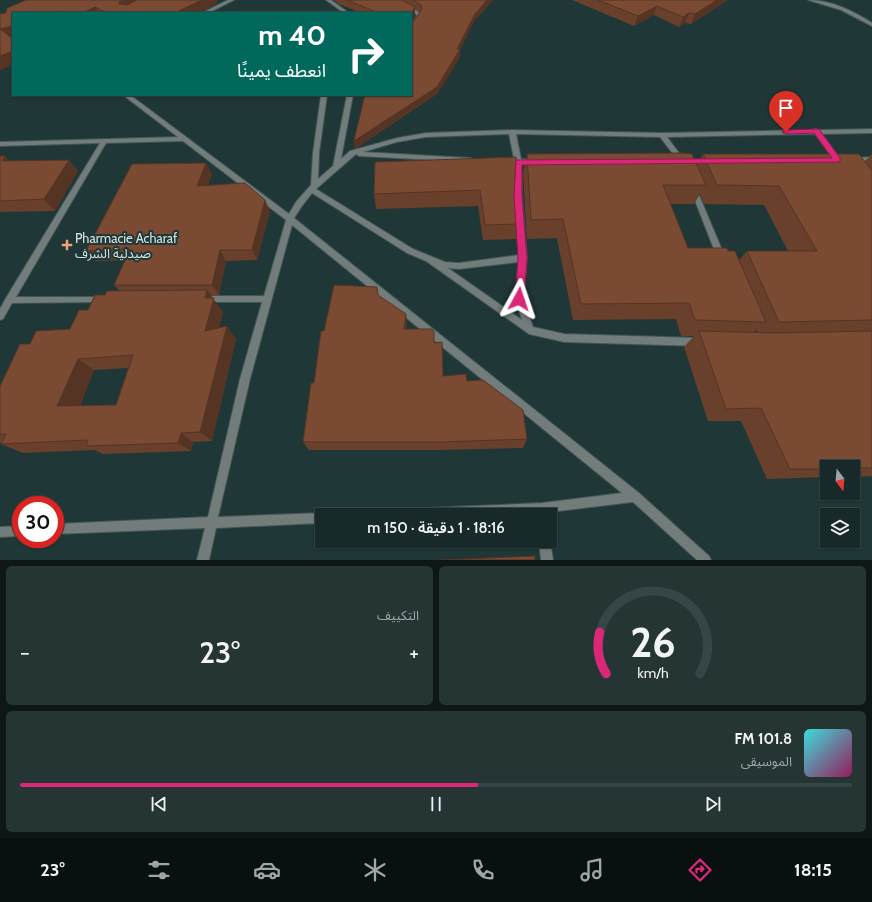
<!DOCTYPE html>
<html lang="ar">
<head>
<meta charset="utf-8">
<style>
	body { margin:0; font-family:Cabin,"Noto Sans Arabic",sans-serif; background:#243534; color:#f1f3f6; direction:rtl; height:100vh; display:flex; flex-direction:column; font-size:15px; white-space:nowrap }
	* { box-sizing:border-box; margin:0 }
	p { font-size:13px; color:#9ea6a8 }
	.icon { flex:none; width:22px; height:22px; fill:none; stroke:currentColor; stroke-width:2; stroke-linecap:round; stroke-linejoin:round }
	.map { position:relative; height:560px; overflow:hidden; direction:ltr }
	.drawer { display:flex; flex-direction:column; gap:6px; padding:6px; background:#0d1716; flex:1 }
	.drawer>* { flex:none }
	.hud { position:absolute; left:12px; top:12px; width:400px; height:84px; border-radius:0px; box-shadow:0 1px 3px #0004,0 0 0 1px #364545; direction:rtl; background:#00695c; color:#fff; overflow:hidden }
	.needle { width:26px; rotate:164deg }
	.buttons { position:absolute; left:820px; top:460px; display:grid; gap:8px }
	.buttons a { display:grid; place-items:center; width:40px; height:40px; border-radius:0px; background:#172928; box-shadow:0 1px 3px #0004,0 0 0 1px #364545; font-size:20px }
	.speed { position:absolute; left:12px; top:496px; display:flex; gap:8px; font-size:20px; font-weight:700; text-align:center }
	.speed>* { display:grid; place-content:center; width:52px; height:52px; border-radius:50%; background:#172928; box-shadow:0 1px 3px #0004,0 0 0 1px #364545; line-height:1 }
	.speed .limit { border:6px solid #d22; background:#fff; color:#111 }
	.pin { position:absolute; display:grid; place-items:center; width:34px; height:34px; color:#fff; margin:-41px -17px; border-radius:50% 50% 50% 0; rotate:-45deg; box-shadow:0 0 4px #0007 }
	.pin .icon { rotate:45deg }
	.me { position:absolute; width:44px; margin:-22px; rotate:5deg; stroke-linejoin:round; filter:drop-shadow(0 0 3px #0008) }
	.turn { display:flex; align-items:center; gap:14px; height:84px; padding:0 20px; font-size:18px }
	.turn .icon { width:52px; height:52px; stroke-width:2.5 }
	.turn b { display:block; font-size:28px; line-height:34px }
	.big { font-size:30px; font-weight:600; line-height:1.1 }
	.drawer .widget { flex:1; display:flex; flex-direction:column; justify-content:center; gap:6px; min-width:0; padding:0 14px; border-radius:6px; background:#243534 }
	.drawer .dial { align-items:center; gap:0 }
	.dial svg { height:104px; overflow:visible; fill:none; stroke:#364545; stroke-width:7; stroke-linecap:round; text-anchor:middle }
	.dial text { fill:#f1f3f6; stroke:none }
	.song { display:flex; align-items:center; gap:12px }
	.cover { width:48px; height:48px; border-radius:6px; background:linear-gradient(135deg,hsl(180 70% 55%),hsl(330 70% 35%)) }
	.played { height:4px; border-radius:2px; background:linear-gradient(90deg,#db2777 55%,#364545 55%) }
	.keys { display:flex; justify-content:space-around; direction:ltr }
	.heat { display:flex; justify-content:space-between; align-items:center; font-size:22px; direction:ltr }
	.drawer .tiles { flex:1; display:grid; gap:6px; grid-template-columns:1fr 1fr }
	.widget:last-child { grid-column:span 2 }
	.trip { position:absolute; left:315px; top:508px; width:242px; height:40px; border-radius:0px; background:#172928; box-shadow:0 1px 3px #0004,0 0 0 1px #364545; font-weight:600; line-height:40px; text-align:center; direction:rtl }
	.tabs { display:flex; height:64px; justify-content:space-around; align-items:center; background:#091010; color:#9ea6a8 }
	.tabs .icon { width:28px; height:28px }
	.tabs .on { color:#db2777 }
	.tabs b { font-size:18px; color:#f1f3f6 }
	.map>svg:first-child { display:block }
</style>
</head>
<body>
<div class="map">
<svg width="872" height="560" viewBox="0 0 872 560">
	<rect width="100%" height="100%" fill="#1f3736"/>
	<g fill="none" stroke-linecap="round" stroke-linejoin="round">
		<!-- street casing -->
		<g stroke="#405655" stroke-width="2">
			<g id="street">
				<polygon points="228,0 234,0 208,13 202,13"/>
				<polygon points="326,0 331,0 349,13 344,13"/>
				<path d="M 392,0 C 399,0 419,9 421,16 L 413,28 L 411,29 L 411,24 L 417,16 L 416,14 Z"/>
				<path d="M 808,0 C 831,0 852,10 872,23 L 872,26 L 841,10 Z"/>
				<path d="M 123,95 L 130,95 L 289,214 L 296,202 L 311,185 L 313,153 L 321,95 L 327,95 L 319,153 L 318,179 L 333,166 L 347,95 L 353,95 L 341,159 L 350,151 L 397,138 L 426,133 L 512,130 L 662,133 L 813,130 L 816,129 L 819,130 L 872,129 L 872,133 L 822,134 L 843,163 L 840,165 L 838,165 L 815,134 L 667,137 L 685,161 L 682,163 L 680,163 L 660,137 L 516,134 L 521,159 L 535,160 L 538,162 L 535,164 L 521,164 L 522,196 L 527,258 L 523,299 L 533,327 L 564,334 L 699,338 L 702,339 L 703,342 L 702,345 L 699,346 L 564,342 L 529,334 L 426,261 L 407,253 L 312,193 L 302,206 L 294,218 L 639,493 L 709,556 L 711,560 L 697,560 L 633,502 L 542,513 L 504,515 L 375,515 L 376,511 L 380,510 L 542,503 L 622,493 L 292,225 L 250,379 L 218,517 L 322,513 L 326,515 L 322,515 L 322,523 L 216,528 L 209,560 L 197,560 L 205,528 L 55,534 L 55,524 L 208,517 L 240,379 L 262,302 L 204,302 L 201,301 L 200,299 L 201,297 L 204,296 L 264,296 L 286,220 L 183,141 L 106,143 L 16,297 L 102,297 L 105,298 L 106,300 L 105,302 L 12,303 L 3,319 L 0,320 L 0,309 L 6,298 L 100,143 L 0,146 L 0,142 L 178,137 ZM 509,134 L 514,159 L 506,159 L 503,161 L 506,163 L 515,164 L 514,196 L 519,255 L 459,263 L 445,262 L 413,249 L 316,189 L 356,154 L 359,156 L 471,162 L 474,160 L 471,158 L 363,152 L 397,142 L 426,137 ZM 519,262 L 515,299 L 522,320 L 448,268 L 459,269 Z"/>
				<polygon points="872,157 872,161 852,162 849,160 852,158"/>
				<polygon points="691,186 693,186 696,188 725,257 724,259 721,260 717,257 690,188"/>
				<polygon points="21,526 21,536 0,537 0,527"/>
				<polygon points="550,540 553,560 541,560 539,541 550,541"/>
			</g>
		</g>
		<!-- street -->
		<use href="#street" fill="#717c7b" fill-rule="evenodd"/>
	</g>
	<!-- wall -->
	<g fill="#69402c" fill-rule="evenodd">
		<polygon points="26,0 218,0 216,1 217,3 199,13 13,13 12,38 13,64 0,70 0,14 6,13"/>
		<polygon points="334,0 493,0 474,21 460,50 460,57 437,94 358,147 355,148 354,140 413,22 420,12 415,9 415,15 411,22 411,13 361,13 339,4"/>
		<polygon points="572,0 728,0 691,24 685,23 679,27 654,15 634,26"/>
		<path d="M 527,154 L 697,165 L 703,154 L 865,161 L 872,154 L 872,476 L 853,477 L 853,467 L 827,467 L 827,477 L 767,479 L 741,421 L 708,421 L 684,347 L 694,336 L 681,336 L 676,319 L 573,320 L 557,238 L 527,239 L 523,173 ZM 700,194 L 704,204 L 764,205 L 788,251 L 747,251 L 739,260 L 688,248 L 670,204 L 694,204 ZM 757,330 L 758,333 L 753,333 Z"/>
		<polygon points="0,156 9,161 69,160 78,171 55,211 0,212"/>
		<path d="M 212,174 L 208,185 L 270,211 L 257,260 L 226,261 L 219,295 L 210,295 L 223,312 L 219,328 L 236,339 L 212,441 L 193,442 L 191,451 L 103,454 L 94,450 L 23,453 L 1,444 L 1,443 L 0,442 L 0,386 L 30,344 L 70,329 L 88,310 L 105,295 L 120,291 L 114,285 L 125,260 L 96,261 L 86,251 ZM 128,368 L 116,405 L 80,406 L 94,370 Z"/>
		<polygon points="515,180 519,224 516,239 483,240 478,206 376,209 374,194"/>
		<polygon points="378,295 407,326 406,329 434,343 443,376 467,381 527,439 523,448 440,450 309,450 303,442 324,331"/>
	</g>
	<!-- shaded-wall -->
	<g fill="#553424">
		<polygon points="124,0 149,0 124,12 119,4 119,2"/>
		<polygon points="202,0 218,0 216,1 217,3 199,13 174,13"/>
		<polygon points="487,0 493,0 474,21 460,50 460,57 437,94 358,147 355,148 354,140 457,49 475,14"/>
		<polygon points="717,0 728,0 691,24 695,14"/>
		<polygon points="657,6 654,15 634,26 638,16"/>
		<polygon points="95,7 99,13 82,13"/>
		<polygon points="415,7 415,15 411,22 411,13"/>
		<polygon points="689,13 685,23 679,27 683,17"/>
		<polygon points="13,26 13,38 8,39 0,29"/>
		<polygon points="13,51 13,64 0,70 0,56"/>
		<polygon points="5,156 16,168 2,161"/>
		<polygon points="69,160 78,171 55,211 44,199"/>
		<polygon points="206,163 212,174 204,197 197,186"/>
		<polygon points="265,200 270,211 257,260 252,250"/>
		<polygon points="220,250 226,261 219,295 212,285"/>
		<polygon points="207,290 223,312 215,343 205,331 205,298"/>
		<polygon points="406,314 407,326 405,341 404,329"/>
		<polygon points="227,326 236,339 212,441 200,432"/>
		<polygon points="78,359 94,370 76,416 57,406"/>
		<polygon points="181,433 193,442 191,451 178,443"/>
	</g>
	<!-- building -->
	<g fill="#7a4a33" stroke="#553424" fill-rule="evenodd">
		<polygon points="26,0 124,0 119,2 119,4 127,5 137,0 202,0 174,13 107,13 95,7 82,13 66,13 63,11 57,13 13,13 13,26 0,29 13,39 13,51 0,56 0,14 6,13 7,8"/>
		<polygon points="347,0 402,0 415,7 411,13 379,13"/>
		<polygon points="413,0 487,0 475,14 457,49 460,49 437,87 357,139 354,140 365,95 411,95 411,22 413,22 422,9 421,5"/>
		<polygon points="598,0 717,0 695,14 689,13 683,17 657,6 638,16"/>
		<polygon points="682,153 692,154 706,185 663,185 688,248 727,248 728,251 735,251 766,322 695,320 689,303 581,304 563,219 531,220 527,154"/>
		<polygon points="703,154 859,154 872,171 872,320 779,322 747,251 817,251 779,186 717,185"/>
		<polygon points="0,156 5,156 2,161 69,160 44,199 0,201"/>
		<polygon points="516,157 515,180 519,224 485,225 480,190 374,194 375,162"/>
		<polygon points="206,163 197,186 245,183 265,200 252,250 220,250 212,285 114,285 130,249 86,251 132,164"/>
		<polygon points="334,285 377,287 378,295 406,314 404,329 432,329 434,331 434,343 442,342 443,376 466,374 467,381 483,380 523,410 527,439 441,442 303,442 311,383 314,383 321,331 324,331"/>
		<path d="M 207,290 L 205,298 L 214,298 L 205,331 L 227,326 L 200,432 L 181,433 L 178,443 L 86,446 L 88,440 L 1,444 L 6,434 L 0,434 L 0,386 L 20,344 L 30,344 L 36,331 L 70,329 L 79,310 L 88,310 L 95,295 L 105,295 L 107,291 ZM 133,355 L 116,405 L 57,406 L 78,359 Z"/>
		<polygon points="699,331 775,333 872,331 872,468 853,468 853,467 827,467 827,469 790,469 761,408 726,409"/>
		<polygon points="535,556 535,560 441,560"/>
	</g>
	<!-- route -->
	<polygon fill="#db2777" stroke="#8e194d" points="816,129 819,129 840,158 840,162 522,165 522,196 527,258 524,299 523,302 516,302 515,299 518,258 514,196 516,160 832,158 814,133 786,134 782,132 786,130"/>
	<!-- markers -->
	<path fill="#f1a17c" stroke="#1f3736" stroke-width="1.5" d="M65 239h4v4h4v4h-4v4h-4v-4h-4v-4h4z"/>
	<g text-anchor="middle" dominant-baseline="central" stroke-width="4" stroke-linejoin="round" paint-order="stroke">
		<!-- poi labels -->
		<g font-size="13" fill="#d4e1e1" stroke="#1f3736" text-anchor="start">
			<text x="75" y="238">Pharmacie Acharaf<tspan x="75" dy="15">صيدلية الشرف</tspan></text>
		</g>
	</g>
</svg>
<div class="buttons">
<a><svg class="needle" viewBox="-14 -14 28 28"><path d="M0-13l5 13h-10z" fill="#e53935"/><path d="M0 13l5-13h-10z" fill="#9ea6a8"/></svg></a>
<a><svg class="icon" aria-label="layers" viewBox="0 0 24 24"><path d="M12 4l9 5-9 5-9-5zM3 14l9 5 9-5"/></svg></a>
</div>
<div class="speed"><div class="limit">30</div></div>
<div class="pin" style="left:786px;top:132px;background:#d93025"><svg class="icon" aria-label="arrive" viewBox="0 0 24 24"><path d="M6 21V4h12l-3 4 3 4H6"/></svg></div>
<svg class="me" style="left:519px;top:299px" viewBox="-20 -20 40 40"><path d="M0-17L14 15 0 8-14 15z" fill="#db2777" stroke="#fff" stroke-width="4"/></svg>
<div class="trip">18:16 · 1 دقيقة · 150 m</div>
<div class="hud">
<div class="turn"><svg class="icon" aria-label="right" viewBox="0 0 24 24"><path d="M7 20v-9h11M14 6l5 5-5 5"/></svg><div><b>40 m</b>انعطف يمينًا</div></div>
</div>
</div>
<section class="drawer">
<div class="tiles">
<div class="widget dial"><svg viewBox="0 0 100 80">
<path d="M14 69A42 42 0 1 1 86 69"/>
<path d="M14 69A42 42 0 0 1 9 37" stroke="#db2777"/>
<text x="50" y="56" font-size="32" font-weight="700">26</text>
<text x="50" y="72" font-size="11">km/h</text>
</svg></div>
<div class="widget"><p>التكييف</p>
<div class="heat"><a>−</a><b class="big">23°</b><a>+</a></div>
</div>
<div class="widget">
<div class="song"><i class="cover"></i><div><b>101.8 FM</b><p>الموسيقى</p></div></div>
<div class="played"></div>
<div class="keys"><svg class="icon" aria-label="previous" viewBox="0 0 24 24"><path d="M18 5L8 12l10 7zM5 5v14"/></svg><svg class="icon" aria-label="pause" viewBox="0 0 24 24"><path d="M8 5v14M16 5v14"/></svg><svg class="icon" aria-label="next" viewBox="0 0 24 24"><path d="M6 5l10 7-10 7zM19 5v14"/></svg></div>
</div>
</div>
</section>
<nav class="tabs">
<b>18:15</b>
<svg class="icon on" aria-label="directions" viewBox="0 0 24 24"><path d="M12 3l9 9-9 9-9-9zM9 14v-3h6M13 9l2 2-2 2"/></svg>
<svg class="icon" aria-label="music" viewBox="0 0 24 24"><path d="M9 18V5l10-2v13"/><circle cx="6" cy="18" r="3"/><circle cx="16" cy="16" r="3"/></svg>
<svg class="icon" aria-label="phone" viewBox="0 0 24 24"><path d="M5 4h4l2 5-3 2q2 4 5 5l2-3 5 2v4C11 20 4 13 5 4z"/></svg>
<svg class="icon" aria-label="climate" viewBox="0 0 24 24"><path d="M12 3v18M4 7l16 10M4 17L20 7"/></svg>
<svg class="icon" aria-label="car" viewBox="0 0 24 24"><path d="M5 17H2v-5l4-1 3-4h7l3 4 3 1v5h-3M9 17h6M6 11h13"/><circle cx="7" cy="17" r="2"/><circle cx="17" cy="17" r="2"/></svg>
<svg class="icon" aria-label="filters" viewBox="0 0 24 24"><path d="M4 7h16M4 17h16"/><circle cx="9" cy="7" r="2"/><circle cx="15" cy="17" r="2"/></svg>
<b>23°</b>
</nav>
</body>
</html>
